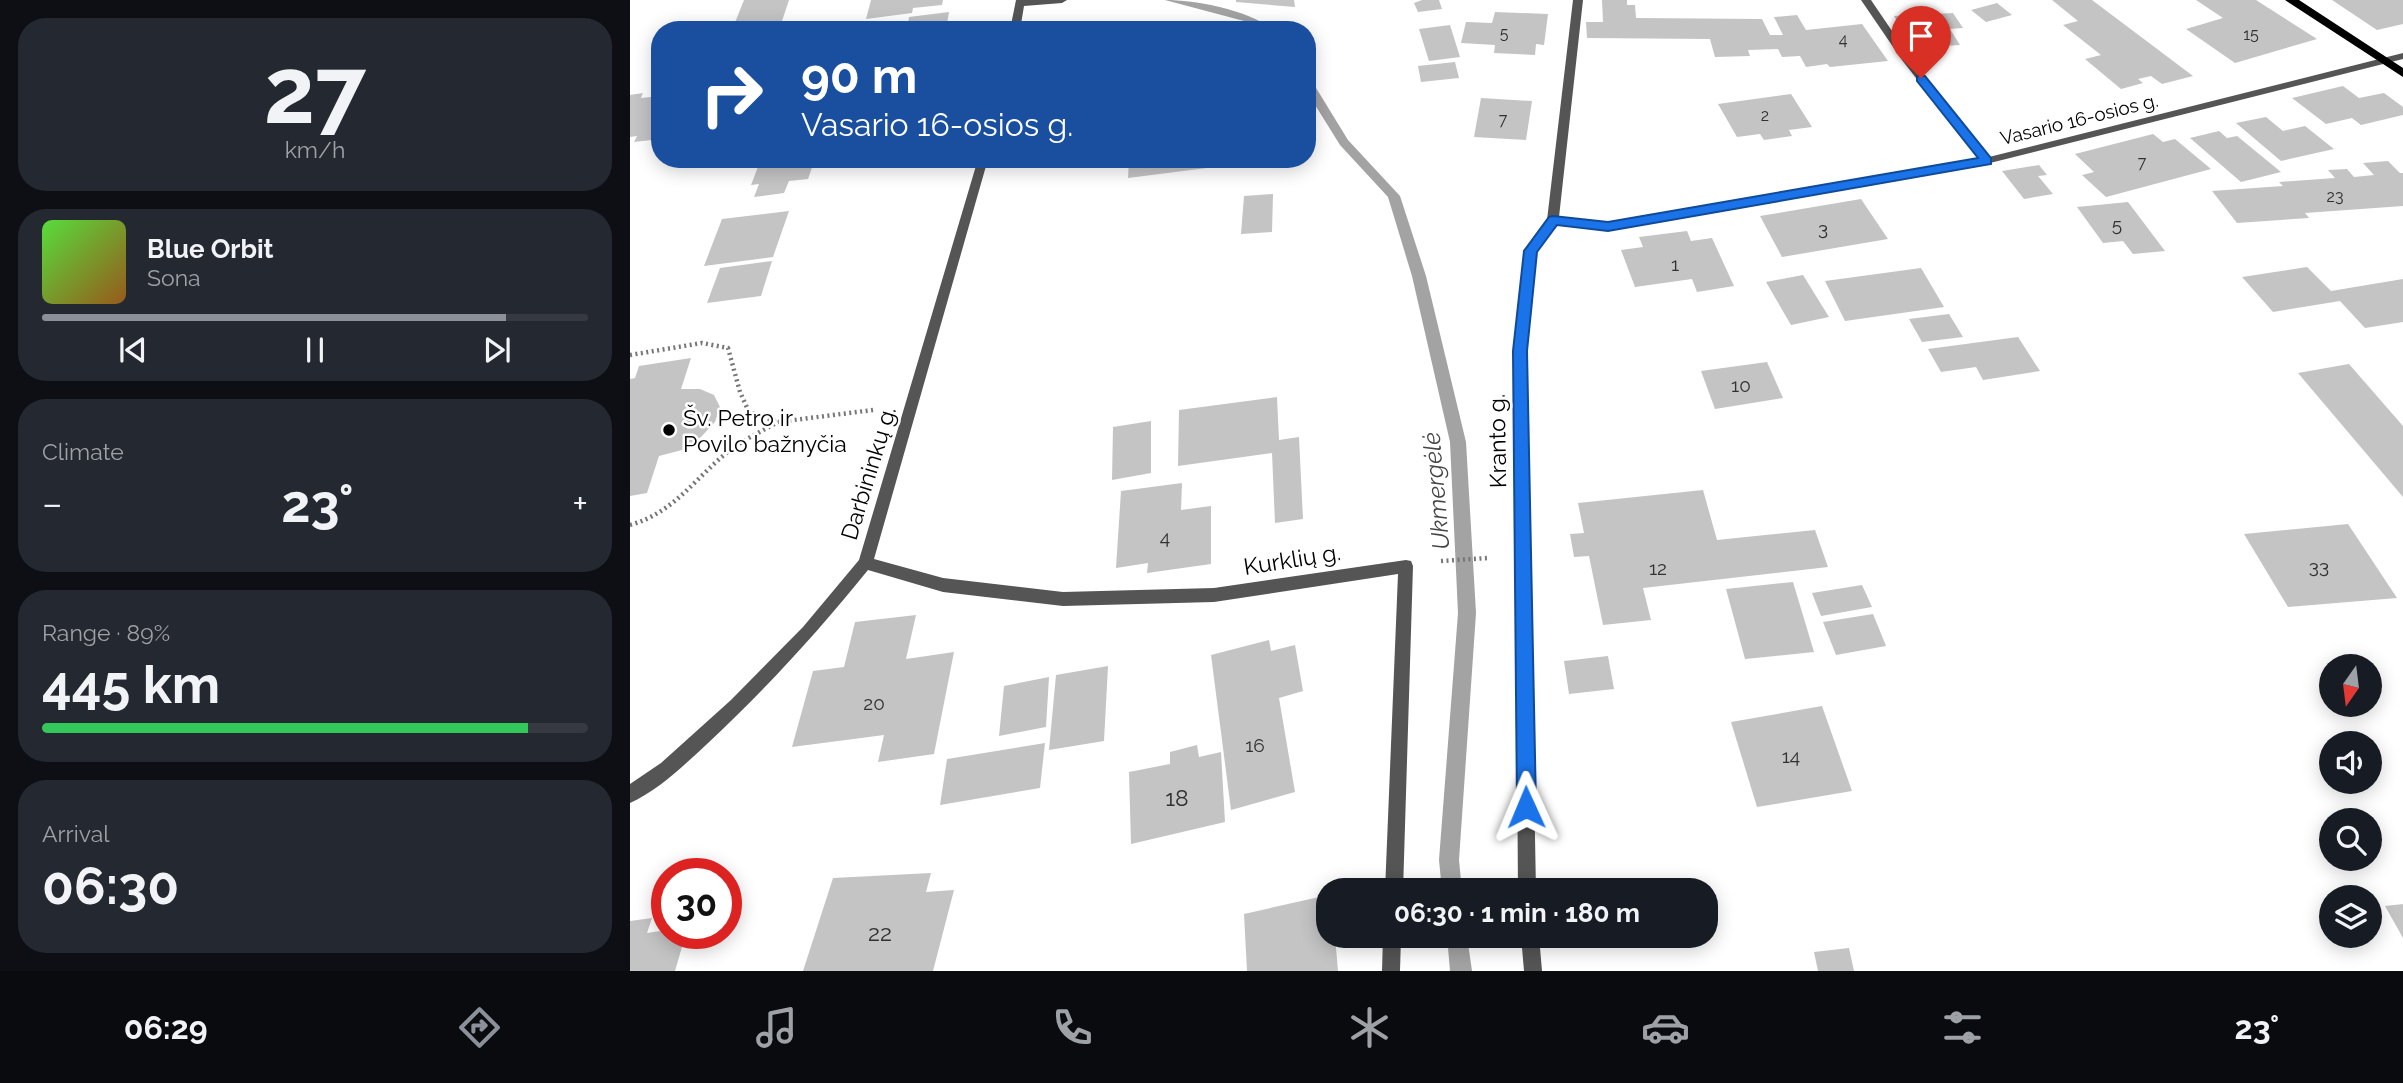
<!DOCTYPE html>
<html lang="en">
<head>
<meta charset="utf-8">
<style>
	body { margin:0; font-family:Raleway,sans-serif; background:#242831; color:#f1f3f6; height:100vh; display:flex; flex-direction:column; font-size:26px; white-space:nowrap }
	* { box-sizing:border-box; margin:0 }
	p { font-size:23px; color:#9ea1a6 }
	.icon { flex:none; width:38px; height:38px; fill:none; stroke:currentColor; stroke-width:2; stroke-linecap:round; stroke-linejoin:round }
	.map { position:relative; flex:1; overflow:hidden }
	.drawer { display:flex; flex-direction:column; gap:18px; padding:18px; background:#0d0f14; width:630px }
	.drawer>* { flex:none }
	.hud { position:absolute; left:21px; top:21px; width:665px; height:147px; border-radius:28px; box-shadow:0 4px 18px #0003; background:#1a4fa0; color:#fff; overflow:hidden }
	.needle { width:46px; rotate:194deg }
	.controls { position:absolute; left:1689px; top:654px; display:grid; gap:14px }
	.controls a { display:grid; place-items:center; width:63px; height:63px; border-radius:50%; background:#171b24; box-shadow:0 4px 18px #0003; font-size:35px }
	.speed { position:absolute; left:21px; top:858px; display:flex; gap:14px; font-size:35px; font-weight:700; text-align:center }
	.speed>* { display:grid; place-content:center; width:91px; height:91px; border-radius:50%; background:#171b24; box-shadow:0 4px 18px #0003; line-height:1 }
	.speed .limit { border:10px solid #d22; background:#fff; color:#111 }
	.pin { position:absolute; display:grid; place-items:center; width:60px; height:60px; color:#fff; margin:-72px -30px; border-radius:50% 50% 50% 0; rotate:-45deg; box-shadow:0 0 7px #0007 }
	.pin .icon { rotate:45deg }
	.me { position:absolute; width:77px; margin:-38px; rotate:359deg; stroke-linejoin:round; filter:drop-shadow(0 0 5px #0008) }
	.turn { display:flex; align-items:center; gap:24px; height:147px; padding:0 35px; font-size:32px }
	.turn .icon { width:91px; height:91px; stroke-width:2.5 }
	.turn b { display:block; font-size:49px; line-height:60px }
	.big { font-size:52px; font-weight:700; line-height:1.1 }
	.drawer .card { flex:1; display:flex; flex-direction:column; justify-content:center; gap:10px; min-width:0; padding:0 24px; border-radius:28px; background:#242831 }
	.drawer .dial { align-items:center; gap:0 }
	.dial b { font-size:91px; line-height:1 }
	.song { display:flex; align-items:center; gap:21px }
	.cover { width:84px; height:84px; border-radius:10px; background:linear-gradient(135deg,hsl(110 70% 55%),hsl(30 70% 35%)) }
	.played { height:7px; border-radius:4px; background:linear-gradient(90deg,#8c9099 85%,#363941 85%) }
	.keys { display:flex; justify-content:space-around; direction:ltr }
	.heat { display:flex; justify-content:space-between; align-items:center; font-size:38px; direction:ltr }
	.charge { height:10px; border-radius:5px; background:linear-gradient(90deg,#34c759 89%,#363941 0) }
	.trip { position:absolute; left:686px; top:878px; width:402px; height:70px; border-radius:28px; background:#171b24; box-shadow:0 4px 18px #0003; font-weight:700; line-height:70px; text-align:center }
	.tabs { display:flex; height:112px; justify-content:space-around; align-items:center; background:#090b0e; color:#9ea1a6 }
	.tabs .icon { width:49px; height:49px }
	.tabs .on { color:#8c9099 }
	.tabs b { font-size:32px; color:#f1f3f6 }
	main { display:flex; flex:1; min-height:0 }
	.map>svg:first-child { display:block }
</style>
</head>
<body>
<main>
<section class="drawer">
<div class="card dial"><b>27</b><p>km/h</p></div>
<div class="card">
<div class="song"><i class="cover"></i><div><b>Blue Orbit</b><p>Sona</p></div></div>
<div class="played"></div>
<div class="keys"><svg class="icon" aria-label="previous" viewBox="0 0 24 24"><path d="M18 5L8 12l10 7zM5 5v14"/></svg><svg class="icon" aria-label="pause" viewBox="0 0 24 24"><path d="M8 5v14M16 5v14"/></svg><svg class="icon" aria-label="next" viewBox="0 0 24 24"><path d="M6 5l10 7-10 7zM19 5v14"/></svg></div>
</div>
<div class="card"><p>Climate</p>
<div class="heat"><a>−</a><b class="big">23°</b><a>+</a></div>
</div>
<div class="card"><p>Range · 89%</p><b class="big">445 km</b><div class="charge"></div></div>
<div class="card"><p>Arrival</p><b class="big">06:30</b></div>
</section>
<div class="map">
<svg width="1773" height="971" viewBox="0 0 1773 971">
	<rect width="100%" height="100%" fill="#fff"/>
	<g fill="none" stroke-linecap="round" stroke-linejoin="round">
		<!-- stream -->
		<g fill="#a3a3a3" fill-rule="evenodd">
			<path d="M 535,0 C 565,0 620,10 643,30 L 630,30 L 614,21 Z"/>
			<polygon points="677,80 683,83 718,140 770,196 796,276 836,442 846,613 829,860 832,891 812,891 809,860 828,613 820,442 782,276 758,197 710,145 677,92"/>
			<polygon points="817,936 837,936 842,971 820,971"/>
		</g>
	</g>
	<!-- building -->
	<g fill="#c4c4c4">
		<polygon points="114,0 159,0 149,30 102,30"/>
		<polygon points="241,0 313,0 312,5 283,8 282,13 236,19"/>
		<polygon points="606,0 664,0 665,7 606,2"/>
		<polygon points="792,0 809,0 812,9 788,12 784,3"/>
		<polygon points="972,0 997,0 997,5 1005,5 1006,18 1132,19 1140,35 1153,35 1144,17 1167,15 1176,30 1232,24 1258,61 1200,67 1197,64 1176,67 1170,56 1152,57 1148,49 1118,50 1120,56 1085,57 1080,39 957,38 956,22 973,22"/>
		<polygon points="1422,0 1462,0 1563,76 1532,84 1521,76 1508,79 1513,83 1491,89 1455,59 1471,55 1433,25 1448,21"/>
		<polygon points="1566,0 1626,0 1687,39 1605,63 1556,29 1593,18"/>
		<polygon points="1702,0 1773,0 1773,24 1747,30"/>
		<polygon points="1367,3 1382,15 1356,22 1341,10"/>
		<polygon points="319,12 316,30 277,30 279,17"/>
		<polygon points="865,12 918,14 914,45 906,44 905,55 864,53 865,45 831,43 836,22 862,23"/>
		<polygon points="1323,13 1333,28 1320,29 1330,45 1282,48 1264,16"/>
		<polygon points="820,25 830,57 799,61 789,29"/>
		<polygon points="825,62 829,78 791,82 788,66"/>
		<polygon points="1713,86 1729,98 1754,93 1773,107 1773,115 1731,125 1722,118 1696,124 1662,98"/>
		<polygon points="13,93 11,98 30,96 30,139 4,142 7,136 0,137 0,95"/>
		<polygon points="1161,94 1182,127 1159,130 1162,136 1134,140 1130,134 1107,137 1088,104"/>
		<polygon points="851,98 902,101 896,140 844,137"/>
		<polygon points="1636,117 1653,131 1675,126 1704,149 1651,161 1606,123"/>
		<polygon points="1589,131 1597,138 1607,136 1651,172 1611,182 1560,138"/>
		<polygon points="1523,134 1533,142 1545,139 1581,169 1476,197 1452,175 1464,172 1445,154"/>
		<polygon points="131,159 185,159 178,179 159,181 154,193 124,197 129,184 121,185"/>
		<polygon points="499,159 608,159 608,164 498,178"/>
		<polygon points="1758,161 1770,173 1773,173 1773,206 1675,213 1679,218 1607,223 1582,191 1653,186 1649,182 1705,178 1698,170 1717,169 1724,177 1744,175 1733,163"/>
		<polygon points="1409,165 1417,175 1408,176 1423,194 1394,199 1372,171"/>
		<polygon points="643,194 642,232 611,234 614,196"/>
		<polygon points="1231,199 1258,239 1152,257 1130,216"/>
		<polygon points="1498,202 1535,251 1503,254 1493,241 1473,243 1447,207"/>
		<polygon points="159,211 143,257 74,266 92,219"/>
		<polygon points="1057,231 1061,241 1082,238 1104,286 1067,292 1062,279 1005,287 991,250 1013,247 1009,237"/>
		<polygon points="142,261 131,296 77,303 90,268"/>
		<polygon points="1677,267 1701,291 1773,279 1773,322 1735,328 1710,301 1643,312 1612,277"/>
		<polygon points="1291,268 1314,307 1215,321 1195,281"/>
		<polygon points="1173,275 1199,317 1161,325 1136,282"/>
		<polygon points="1319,314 1333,337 1292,342 1279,319"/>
		<polygon points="1388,337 1410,371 1353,380 1346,367 1311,372 1298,349"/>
		<polygon points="61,358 51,389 70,389 84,395 90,407 85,422 71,437 52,450 29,456 17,493 0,496 0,379 5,378 9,366"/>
		<polygon points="1137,362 1153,398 1085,409 1071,371"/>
		<polygon points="1719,364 1773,426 1773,497 1668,373"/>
		<polygon points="647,397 649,440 669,437 673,519 645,523 642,453 548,466 549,410"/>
		<polygon points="521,421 521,473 482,480 483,427"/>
		<polygon points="552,483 551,510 581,506 581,564 517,573 518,563 486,568 491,491"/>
		<polygon points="1073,490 1087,540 1185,530 1198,567 1013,588 1021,620 973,625 959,556 944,557 940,534 954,533 948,503"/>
		<polygon points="1718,524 1767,598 1658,607 1614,534"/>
		<polygon points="1163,582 1184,652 1115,659 1096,589"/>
		<polygon points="1232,585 1242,607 1191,616 1182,593"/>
		<polygon points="1243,614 1256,646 1206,655 1193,622"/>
		<polygon points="286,615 276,659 324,652 304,754 248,762 254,735 162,747 183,671 214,667 225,622"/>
		<polygon points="639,640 641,651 665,645 673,691 649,698 665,792 601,810 581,655"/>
		<polygon points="978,656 984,689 939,694 934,661"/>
		<polygon points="478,666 474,741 419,750 426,675"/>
		<polygon points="419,677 416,727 369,736 374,686"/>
		<polygon points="1192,706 1222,791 1127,807 1101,722"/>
		<polygon points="415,743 410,788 310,805 317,759"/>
		<polygon points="567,745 569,757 591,752 595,822 501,844 499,772 540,764 540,752"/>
		<polygon points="301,873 296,892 324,890 303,971 173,971 203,878"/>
		<polygon points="698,895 698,936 705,936 708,971 617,971 614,914"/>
		<polygon points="1773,904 1773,938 1755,906"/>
		<polygon points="22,918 17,933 37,930 37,933 56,933 45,971 0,971 0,921"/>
		<polygon points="1219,948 1224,971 1188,971 1184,952"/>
	</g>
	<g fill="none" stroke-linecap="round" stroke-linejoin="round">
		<!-- path -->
		<g stroke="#777" stroke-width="4.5" stroke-dasharray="2 3.5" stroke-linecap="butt">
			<polyline points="0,355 72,343 98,348 110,392 119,412 148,422 243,410"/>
			<path d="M 0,525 C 44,513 66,477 100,450 C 115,439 132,431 148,422"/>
			<polyline points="811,561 858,558"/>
		</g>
		<!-- minor -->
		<g fill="#555" fill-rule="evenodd">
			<polygon points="386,0 437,0 432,3 394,6 390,30 380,30"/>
			<polygon points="943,0 953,0 929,217 978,222 1349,159 1272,60 1231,0 1241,0 1279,56 1359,157 1773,53 1773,59 1356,164 978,230 926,224 907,252 896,351 906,891 888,891 884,351 895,252 917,220"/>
			<path d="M 348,159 L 358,159 L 244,559 L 313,578 L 433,592 L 584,588 L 776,560 L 781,561 L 783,566 L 773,891 L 755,891 L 768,574 L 584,602 L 433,606 L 313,592 L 238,570 C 188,632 135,690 77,744 C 54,765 29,790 0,803 L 0,784 L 31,763 L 101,700 L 173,627 L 229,560 Z"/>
			<polygon points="753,936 771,936 770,971 752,971"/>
			<polygon points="891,936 909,936 912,971 894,971"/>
		</g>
		<!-- primary -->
		<polygon fill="#000" fill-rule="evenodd" points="1655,0 1669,0 1773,68 1773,77"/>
	</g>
	<!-- route -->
	<polygon fill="#1a73e8" stroke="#114b97" stroke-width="2" points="1287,76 1295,76 1361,158 1361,164 978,231 927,225 907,252 897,351 906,807 903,814 896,817 889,814 887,807 883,351 894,251 919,217 923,216 978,222 1348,158 1287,81"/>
	<!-- markers -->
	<circle fill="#000" stroke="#fff" stroke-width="2.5" cx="39" cy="430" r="7"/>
	<g text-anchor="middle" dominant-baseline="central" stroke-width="5" stroke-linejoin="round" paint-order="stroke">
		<!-- far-number labels -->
		<g font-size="16" fill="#313131">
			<text x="874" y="33">5</text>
			<text x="1621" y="34">15</text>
			<text x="1213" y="39">4</text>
			<text x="1135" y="115">2</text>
			<text x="873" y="119">7</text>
			<text x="1512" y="162">7</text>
			<text x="1705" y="196">23</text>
		</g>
		<!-- far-street labels -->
		<g font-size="19" fill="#000" stroke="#fff">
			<text transform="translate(1449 119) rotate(-14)">Vasario 16-osios g.</text>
		</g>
		<!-- number labels -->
		<g font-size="19" fill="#313131">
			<text x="1487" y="224">5</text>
			<text x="1193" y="228">3</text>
			<text x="1045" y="264">1</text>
			<text x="1111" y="385">10</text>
			<text x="535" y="537">4</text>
			<text x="1689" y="566">33</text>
			<text x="1028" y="568">12</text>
			<text x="244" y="703">20</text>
			<text x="625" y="745">16</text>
			<text x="1161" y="756">14</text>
		</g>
		<!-- poi labels -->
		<g font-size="23" fill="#000" stroke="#fff" text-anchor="start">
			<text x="53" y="417">Šv. Petro ir<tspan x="53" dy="26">Povilo bažnyčia</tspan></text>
		</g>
		<!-- street labels -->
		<g font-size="23" fill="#000" stroke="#fff">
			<text transform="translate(867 441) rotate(-91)">Kranto g.</text>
			<text transform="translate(238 473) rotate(-73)">Darbininkų g.</text>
			<text transform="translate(662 559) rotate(-9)">Kurklių g.</text>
		</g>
		<!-- near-number labels -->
		<g font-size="23" fill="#313131">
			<text x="547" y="797">18</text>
			<text x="250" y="932">22</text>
		</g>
		<!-- water labels -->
		<g font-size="24" font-style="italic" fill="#444" stroke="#fff">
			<text transform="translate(806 491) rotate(-95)">Ukmergėlė</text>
		</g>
	</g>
</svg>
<div class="controls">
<a><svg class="needle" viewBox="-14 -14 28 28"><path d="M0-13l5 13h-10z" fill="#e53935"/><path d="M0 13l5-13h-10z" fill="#9ea1a6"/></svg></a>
<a><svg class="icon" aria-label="sound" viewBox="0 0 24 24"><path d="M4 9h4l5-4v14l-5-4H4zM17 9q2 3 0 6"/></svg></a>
<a><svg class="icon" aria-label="search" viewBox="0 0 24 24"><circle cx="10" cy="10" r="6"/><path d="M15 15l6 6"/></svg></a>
<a><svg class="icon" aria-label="layers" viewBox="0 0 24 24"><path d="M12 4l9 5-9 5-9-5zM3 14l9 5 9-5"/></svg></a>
</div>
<div class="speed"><div class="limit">30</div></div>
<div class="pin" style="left:1291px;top:78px;background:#d93025"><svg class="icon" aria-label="arrive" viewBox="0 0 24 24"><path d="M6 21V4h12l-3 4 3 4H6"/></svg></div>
<svg class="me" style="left:896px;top:807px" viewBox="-20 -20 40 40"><path d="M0-17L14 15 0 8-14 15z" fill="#1a73e8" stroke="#fff" stroke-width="4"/></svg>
<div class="trip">06:30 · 1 min · 180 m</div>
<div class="hud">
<div class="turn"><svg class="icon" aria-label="right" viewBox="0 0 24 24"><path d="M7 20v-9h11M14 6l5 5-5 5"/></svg><div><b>90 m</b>Vasario 16-osios g.</div></div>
</div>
</div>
</main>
<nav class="tabs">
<b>06:29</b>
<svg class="icon on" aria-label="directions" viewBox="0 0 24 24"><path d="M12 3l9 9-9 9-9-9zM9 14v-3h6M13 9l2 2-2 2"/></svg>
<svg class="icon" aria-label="music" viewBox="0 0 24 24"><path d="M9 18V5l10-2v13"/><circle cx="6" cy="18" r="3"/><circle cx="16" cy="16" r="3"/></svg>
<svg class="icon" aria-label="phone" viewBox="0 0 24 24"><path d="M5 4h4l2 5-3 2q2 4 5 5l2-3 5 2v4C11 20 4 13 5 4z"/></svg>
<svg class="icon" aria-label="climate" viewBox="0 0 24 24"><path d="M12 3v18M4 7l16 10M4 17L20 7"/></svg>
<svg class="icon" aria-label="car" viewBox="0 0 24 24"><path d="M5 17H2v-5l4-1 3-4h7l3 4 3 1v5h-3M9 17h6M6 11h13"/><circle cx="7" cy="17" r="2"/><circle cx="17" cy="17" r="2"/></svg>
<svg class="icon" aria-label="filters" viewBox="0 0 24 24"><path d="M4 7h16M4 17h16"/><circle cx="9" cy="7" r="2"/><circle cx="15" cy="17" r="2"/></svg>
<b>23°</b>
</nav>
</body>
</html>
